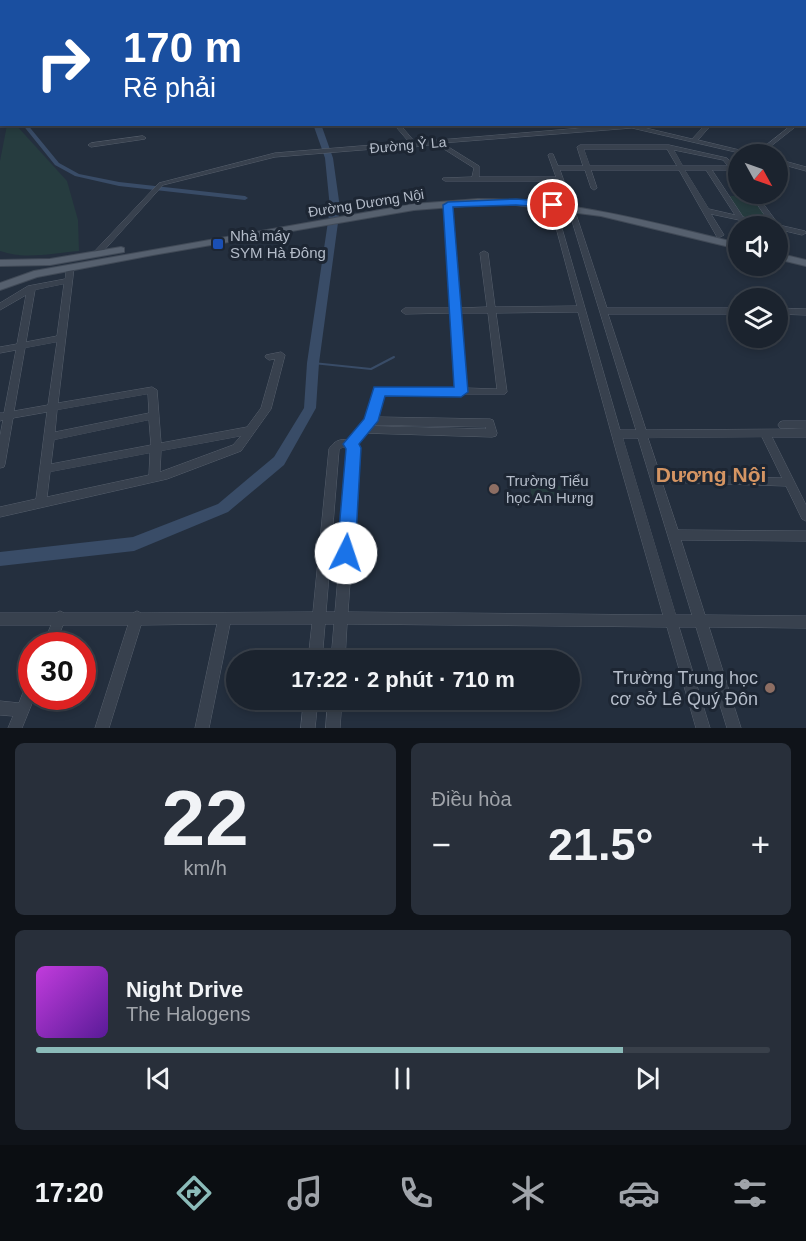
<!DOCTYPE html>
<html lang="vi">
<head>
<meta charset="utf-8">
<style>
	body { margin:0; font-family:Arial,sans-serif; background:#282f3a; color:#f1f3f6; height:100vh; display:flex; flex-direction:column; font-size:22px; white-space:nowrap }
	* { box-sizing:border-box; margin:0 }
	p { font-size:20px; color:#a0a4aa }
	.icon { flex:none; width:33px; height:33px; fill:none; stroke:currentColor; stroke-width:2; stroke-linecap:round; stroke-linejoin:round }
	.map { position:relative; height:728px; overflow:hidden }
	.sheet { display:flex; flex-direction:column; gap:15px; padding:15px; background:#0f1319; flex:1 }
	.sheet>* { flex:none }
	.banner { position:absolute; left:0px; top:0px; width:807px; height:126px; box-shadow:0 3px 9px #0003,0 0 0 2px #39404a; background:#1a4fa0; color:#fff; overflow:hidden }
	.needle { width:39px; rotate:130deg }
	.tools { position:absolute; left:728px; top:144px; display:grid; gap:12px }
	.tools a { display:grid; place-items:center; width:60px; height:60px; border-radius:50%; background:#1b232e; box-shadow:0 3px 9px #0003,0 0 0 2px #39404a; font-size:30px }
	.speed { position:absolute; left:18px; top:632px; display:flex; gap:12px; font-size:30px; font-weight:700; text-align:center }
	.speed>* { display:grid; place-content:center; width:78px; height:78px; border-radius:50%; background:#1b232e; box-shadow:0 3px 9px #0003,0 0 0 2px #39404a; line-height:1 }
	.speed .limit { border:9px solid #d22; background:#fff; color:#111 }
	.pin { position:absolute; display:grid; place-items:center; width:51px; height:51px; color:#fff; margin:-26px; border:3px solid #fff; border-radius:50%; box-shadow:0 2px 6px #0007 }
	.me { position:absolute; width:66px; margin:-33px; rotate:4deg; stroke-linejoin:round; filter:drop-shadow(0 0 4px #0008) }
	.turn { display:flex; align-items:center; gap:21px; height:126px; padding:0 24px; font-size:27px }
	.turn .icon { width:78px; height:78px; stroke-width:2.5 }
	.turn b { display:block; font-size:42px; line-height:51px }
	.big { font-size:45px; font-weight:600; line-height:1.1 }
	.sheet .tile { flex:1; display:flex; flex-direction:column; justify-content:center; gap:9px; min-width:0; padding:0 21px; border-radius:9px; background:#282f3a }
	.sheet .dial { align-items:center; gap:0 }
	.dial b { font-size:78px; line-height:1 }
	.song { display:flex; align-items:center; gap:18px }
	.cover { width:72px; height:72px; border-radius:9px; background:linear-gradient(135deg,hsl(290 70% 55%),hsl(270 70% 35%)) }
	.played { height:6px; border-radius:3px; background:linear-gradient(90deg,#8bbbb9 80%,#39404a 80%) }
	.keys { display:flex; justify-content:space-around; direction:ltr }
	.heat { display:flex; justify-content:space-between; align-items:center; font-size:33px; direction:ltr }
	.sheet .tiles { flex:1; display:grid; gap:15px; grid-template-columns:1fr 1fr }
	.tile:last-child { grid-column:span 2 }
	.trip { position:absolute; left:226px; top:650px; width:354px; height:60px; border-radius:30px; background:#1b232e; box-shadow:0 3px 9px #0003,0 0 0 2px #39404a; font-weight:600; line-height:60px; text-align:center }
	.tabs { display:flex; height:96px; justify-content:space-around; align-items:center; background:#0b0e12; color:#a0a4aa }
	.tabs .icon { width:42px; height:42px }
	.tabs .selected { color:#8bbbb9 }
	.tabs b { font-size:27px; color:#f1f3f6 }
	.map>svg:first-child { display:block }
</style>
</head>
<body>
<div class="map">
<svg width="806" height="728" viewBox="0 0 806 728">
	<rect width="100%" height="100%" fill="#242f3e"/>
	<!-- green -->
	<g fill="#263c3f">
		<path d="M 7,125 L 16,125 L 67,181 L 78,220 L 79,251 C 53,253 25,260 0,251 L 0,161 Z"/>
		<polygon points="728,196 754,196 775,226 742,219"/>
		<polygon points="530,485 560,486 563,501 532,501"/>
	</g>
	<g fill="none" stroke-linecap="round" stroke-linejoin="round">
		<!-- stream -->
		<polyline stroke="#394c67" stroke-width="2" points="313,363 371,369 394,357"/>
		<!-- canal -->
		<polygon fill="#394c67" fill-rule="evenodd" points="22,124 27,124 59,163 79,174 119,182 245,196 248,198 245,200 119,186 75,176 55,165"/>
		<!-- river -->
		<g fill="#394c67" fill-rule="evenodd">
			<polygon points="467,0 473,0 466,2"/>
			<polygon points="313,124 321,124 333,158 340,208 319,363 316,408 284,465 228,512 134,551 0,566 0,552 133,537 218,504 274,457 304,408 307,363 330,208 325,158"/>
		</g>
		<!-- minor casing -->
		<g stroke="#565f6c" stroke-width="1">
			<g id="minor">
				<polygon points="123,0 127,0 126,2 121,2"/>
				<polygon points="137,0 142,0 133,2"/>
				<rect x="714" y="0" width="4" height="2"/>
				<polygon points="0,79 2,80 2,84 0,84"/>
				<path d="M 396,124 L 402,124 L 402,127 L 415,142 L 629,124 L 692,139 L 706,124 L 712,124 L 698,140 L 752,153 L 753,154 L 744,154 L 632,128 L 442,143 L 479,166 L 479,177 L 556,177 L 548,155 L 549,154 L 553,154 L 558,166 L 583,166 L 577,147 L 580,145 L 669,145 L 727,158 L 735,166 L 738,166 L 738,175 L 732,170 L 712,170 L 743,217 L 770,223 L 750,194 L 756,194 L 779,225 L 805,231 L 806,233 L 802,235 L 777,229 L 777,226 L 767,226 L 711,214 L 724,235 L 720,237 L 717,237 L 679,170 L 591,170 L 597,188 L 594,190 L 591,188 L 585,170 L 560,170 L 571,201 L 568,203 L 565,201 L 557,181 L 445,181 L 442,179 L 443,178 L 472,177 L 474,168 L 436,144 L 414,147 L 411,146 L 275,157 L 163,185 L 99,256 L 93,256 L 92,254 L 159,183 L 275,153 L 409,142 L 397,128 ZM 584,149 L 667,149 L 677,166 L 590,166 ZM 674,150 L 723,160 L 728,166 L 683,166 ZM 685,170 L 706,170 L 735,215 L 709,209 Z"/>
				<polygon points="793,124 799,124 761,154 755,154"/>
				<polygon points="143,136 146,138 145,139 91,147 88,145 91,143"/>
				<polygon points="777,159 806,167 806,171 777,163"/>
				<path d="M 448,203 L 451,205 L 459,308 L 487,307 L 480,253 L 484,251 L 488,253 L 495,307 L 577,306 L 550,205 L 553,203 L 555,204 L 620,430 L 636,430 L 568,208 L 571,206 L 574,208 L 607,308 L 738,308 L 738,314 L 608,314 L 646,430 L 806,429 L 806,437 L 772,437 L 806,505 L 806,521 L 802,519 L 786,486 L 662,482 L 678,530 L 806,531 L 806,541 L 681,540 L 705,615 L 806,616 L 806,628 L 709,627 L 741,728 L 727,728 L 696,627 L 679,627 L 710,728 L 696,728 L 667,627 L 347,624 L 345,660 L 331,660 L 334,624 L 325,624 L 322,660 L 308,660 L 312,624 L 230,624 L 209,728 L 195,728 L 217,624 L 141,625 L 109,728 L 95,728 L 128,625 L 63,625 L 55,645 L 43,645 L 51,625 L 0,625 L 0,613 L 56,613 L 60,611 L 64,613 L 133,613 L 137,611 L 141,613 L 313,612 L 329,449 C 335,439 343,438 354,441 L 359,448 L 348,612 L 663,615 L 617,454 L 578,312 L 496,313 L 507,392 L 505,394 L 383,394 L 377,417 L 490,419 L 493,420 L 497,433 L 496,436 L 492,437 L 362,433 L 358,432 L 357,429 L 367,419 L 376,389 L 456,388 L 451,313 L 405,314 L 401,311 L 405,308 L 451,308 L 445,205 ZM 460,313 L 488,313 L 497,389 L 465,388 ZM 373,425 L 486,427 L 486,429 L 372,426 ZM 762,437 L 782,478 L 660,474 L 648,438 ZM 623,438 L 638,438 L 692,615 L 676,615 ZM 343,447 L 347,447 L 349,449 L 335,612 L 326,612 L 339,450 Z"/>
				<path d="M 67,266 L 70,266 L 74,268 L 58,403 L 152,387 L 157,390 L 161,443 L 247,427 L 261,408 L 275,359 L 269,360 L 265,357 L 266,355 L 281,352 L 285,355 L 271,409 L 241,451 L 167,479 L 0,517 L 0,507 L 36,499 L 47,412 L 13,418 L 5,464 L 4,467 L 0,468 L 0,436 L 3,420 L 0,421 L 0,413 L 4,413 L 16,350 L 0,353 L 0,347 L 17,344 L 26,295 L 0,310 L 0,303 L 28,286 L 65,279 ZM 64,284 L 57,336 L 26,342 L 35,290 ZM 57,342 L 48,405 L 14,411 L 25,348 ZM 148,394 L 149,413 L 55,432 L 57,410 ZM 149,420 L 151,445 L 51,464 L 54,440 ZM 241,436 L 233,445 L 160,472 L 161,451 ZM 150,453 L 149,475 L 47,497 L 50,472 Z"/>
				<polygon points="777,308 806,309 806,315 777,314"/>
				<polygon points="783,421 806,421 806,429 780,428 778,425 780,422"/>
				<polygon points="32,680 32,696 35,696 22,728 8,728 13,716 0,715 0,701 19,703 27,682"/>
				<polygon points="304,699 318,699 315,728 301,728"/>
				<polygon points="328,699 342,699 340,728 326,728"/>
			</g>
		</g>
		<!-- major casing -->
		<g stroke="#414a57" stroke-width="2">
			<g id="major">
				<polygon points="133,0 140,0 132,2"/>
				<polygon points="0,91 2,91 0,96"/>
				<polygon points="0,104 2,104 0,111"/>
				<path d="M 478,199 C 568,199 651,222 738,243 L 738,249 L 601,216 L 516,205 L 478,205 L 414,210 L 153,255 L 37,277 L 0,290 L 0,283 L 34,271 L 414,204 Z"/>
				<polygon points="121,247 124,248 124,252 50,265 0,266 0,260 50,259"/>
				<polygon points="777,253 806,260 806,266 777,259"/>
			</g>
		</g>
		<!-- minor -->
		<use href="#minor" fill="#38414e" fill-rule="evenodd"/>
		<!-- major -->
		<use href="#major" fill="#56606e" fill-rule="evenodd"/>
	</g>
	<!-- route -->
	<polygon fill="#1a73e8" stroke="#114b97" stroke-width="1.5" points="516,199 553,202 558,205 553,208 516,205 453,207 468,392 461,397 385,396 378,421 359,444 361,448 355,553 352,559 346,561 340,559 337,553 346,449 343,444 364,419 374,387 454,387 443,205 448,202"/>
	<!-- markers -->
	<rect fill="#1a4fb4" stroke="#1d2633" stroke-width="2" x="212" y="238" width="12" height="12" rx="3"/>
	<g fill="#8d6e63" stroke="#1d2633" stroke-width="2">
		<circle cx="494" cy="489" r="6"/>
		<circle cx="770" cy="688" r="6"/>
	</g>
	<g text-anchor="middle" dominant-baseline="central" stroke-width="6" stroke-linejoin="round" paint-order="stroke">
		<!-- far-street labels -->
		<g font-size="14" fill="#b4bcc9" stroke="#1d2633">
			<text transform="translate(408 145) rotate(-5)">Đường Ỷ La</text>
			<text transform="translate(366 203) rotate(-9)">Đường Dương Nội</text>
		</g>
		<!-- poi labels -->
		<g font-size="15" fill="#b4bcc9" stroke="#1d2633" text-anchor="start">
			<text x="230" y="235">Nhà máy<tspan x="230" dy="17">SYM Hà Đông</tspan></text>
			<text x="506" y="480">Trường Tiểu<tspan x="506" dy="17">học An Hưng</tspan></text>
		</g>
		<!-- near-poi labels -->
		<g font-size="18" fill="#b4bcc9" stroke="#1d2633" text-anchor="end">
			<text x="758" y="678">Trường Trung học<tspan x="758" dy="21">cơ sở Lê Quý Đôn</tspan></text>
		</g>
		<!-- district labels -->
		<g font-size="21" font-weight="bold" fill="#d59563" stroke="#1d2633">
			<text x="711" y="474">Dương Nội</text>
		</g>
	</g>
</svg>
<div class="tools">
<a><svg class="needle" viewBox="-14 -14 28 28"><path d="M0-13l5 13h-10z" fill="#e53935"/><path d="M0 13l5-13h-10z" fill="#a0a4aa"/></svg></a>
<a><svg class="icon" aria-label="sound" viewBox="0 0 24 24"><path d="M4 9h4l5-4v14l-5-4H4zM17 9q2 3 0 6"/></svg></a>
<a><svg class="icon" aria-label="layers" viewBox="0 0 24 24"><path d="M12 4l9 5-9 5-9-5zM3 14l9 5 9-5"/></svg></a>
</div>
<div class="speed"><div class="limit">30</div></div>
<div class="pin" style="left:553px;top:205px;background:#d93025"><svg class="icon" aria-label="arrive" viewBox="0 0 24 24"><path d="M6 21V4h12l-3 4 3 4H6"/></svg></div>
<svg class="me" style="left:346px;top:553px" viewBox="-20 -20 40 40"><circle r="19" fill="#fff"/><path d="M0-13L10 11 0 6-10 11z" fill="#1a73e8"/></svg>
<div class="trip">17:22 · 2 phút · 710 m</div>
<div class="banner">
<div class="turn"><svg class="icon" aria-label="right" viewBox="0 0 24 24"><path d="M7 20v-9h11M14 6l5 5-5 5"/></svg><div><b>170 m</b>Rẽ phải</div></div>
</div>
</div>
<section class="sheet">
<div class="tiles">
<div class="tile dial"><b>22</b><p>km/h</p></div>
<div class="tile"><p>Điều hòa</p>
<div class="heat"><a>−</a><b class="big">21.5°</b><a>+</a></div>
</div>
<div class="tile">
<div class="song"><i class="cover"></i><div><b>Night Drive</b><p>The Halogens</p></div></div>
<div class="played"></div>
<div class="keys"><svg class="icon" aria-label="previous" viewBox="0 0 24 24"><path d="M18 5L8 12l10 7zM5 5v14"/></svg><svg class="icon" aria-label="pause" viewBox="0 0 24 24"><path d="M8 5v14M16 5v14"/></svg><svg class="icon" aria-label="next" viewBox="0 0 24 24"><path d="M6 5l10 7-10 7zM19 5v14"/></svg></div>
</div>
</div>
</section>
<nav class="tabs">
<b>17:20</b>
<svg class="icon selected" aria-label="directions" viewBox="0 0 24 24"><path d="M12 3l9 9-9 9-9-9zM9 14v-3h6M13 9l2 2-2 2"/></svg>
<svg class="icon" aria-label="music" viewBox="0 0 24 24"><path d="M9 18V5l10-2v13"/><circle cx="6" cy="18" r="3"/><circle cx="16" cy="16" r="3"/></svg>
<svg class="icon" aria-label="phone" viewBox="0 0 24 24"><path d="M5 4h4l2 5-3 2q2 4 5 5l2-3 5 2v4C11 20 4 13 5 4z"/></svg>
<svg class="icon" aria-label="climate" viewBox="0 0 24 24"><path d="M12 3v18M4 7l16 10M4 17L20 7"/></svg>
<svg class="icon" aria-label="car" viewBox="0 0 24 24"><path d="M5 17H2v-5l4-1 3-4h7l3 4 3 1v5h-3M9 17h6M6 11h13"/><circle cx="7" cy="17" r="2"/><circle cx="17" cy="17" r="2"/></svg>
<svg class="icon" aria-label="filters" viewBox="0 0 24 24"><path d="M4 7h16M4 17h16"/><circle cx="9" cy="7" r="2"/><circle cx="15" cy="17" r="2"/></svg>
</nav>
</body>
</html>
